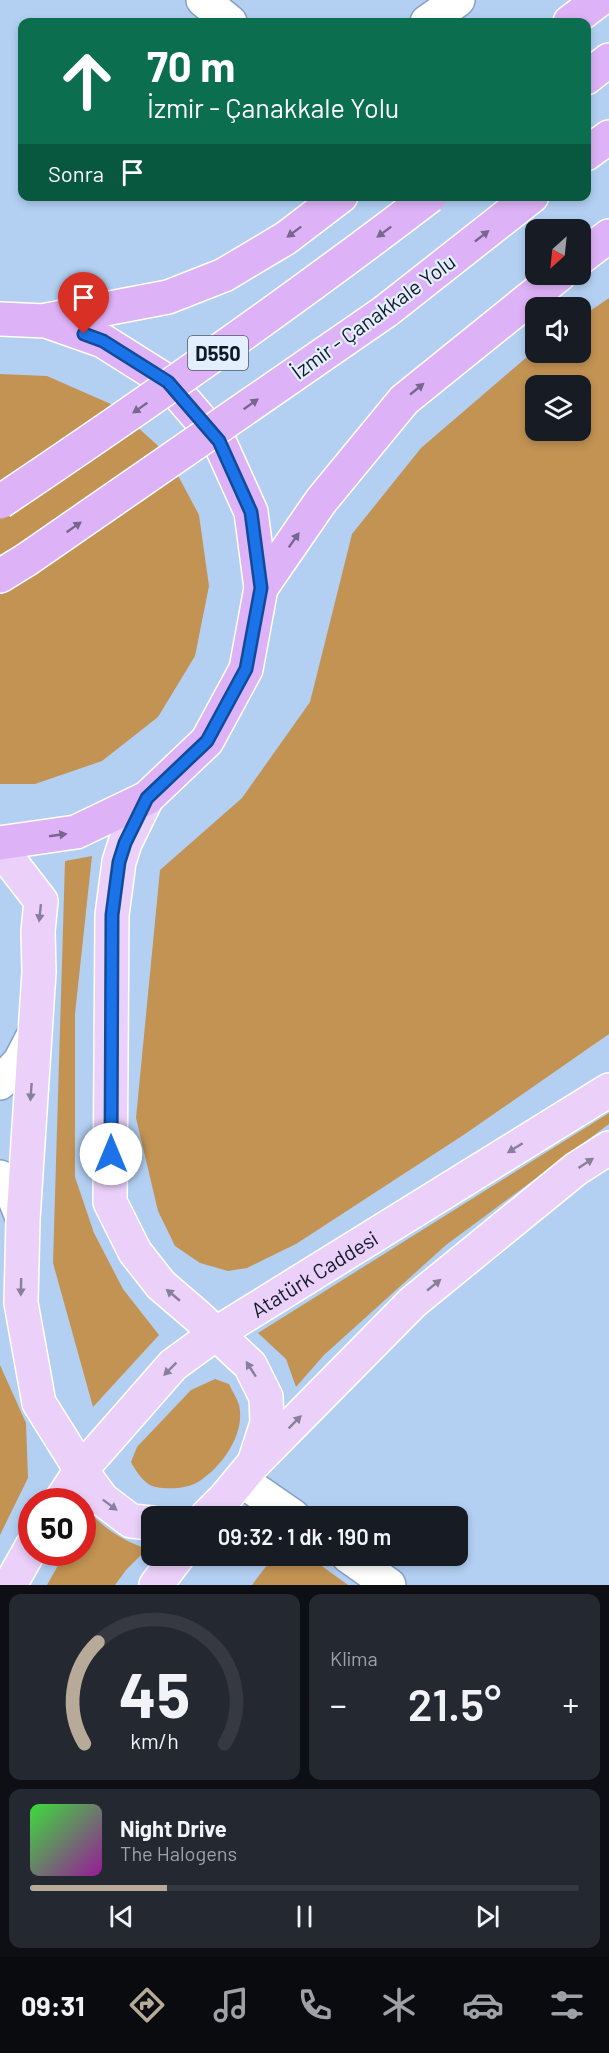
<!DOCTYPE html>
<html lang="tr">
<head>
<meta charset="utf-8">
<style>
	body { margin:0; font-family:Barlow,sans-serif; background:#242831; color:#f1f3f6; height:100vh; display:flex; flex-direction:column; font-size:22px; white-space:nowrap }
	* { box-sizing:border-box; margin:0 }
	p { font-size:20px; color:#9ea1a6 }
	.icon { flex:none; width:33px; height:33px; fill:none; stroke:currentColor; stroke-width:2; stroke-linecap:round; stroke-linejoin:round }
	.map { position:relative; height:1585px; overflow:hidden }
	.panel { display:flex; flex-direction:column; gap:9px; padding:9px; background:#0d0f14; flex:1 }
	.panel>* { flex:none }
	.banner { position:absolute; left:18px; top:18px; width:573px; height:183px; border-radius:12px; box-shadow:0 3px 9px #0003; background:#0b6e4f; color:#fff; overflow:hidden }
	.needle { width:39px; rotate:207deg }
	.buttons { position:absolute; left:525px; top:219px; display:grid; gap:12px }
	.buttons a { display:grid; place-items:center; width:66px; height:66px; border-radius:12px; background:#171b24; box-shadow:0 3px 9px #0003; font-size:30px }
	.speed { position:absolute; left:18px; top:1488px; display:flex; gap:12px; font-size:30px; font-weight:700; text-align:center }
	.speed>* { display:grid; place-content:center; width:78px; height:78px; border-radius:50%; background:#171b24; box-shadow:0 3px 9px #0003; line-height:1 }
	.speed .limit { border:9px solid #d22; background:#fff; color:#111 }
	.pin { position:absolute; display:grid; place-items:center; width:51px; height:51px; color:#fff; margin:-62px -26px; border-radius:50% 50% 50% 0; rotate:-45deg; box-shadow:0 0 6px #0007 }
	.pin .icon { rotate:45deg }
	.me { position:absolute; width:66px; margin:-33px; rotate:0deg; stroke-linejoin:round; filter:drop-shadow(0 0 4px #0008) }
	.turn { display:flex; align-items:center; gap:21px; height:126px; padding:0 30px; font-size:27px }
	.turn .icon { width:78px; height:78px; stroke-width:2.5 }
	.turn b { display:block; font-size:42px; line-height:51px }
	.then { display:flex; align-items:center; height:57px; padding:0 30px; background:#0003; gap:12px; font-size:22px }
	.big { font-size:45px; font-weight:600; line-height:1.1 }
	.panel .card { flex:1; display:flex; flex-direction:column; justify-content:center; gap:9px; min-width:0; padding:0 21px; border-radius:12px; background:#242831 }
	.panel .dial { align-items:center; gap:0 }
	.dial svg { height:156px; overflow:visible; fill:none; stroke:#363941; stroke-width:7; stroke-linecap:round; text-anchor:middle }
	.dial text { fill:#f1f3f6; stroke:none }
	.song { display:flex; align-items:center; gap:18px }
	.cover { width:72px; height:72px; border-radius:9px; background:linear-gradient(135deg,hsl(120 70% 55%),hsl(300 70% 35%)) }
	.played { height:6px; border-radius:3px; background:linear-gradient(90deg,#b7aa98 25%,#363941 25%) }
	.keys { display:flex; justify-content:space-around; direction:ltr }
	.heat { display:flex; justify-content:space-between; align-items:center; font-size:33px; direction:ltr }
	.panel .tiles { flex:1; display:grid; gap:9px; grid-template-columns:1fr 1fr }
	.card:last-child { grid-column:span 2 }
	.trip { position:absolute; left:141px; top:1506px; width:327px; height:60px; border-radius:12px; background:#171b24; box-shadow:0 3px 9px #0003; font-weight:600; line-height:60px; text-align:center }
	.dock { display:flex; height:96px; justify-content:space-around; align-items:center; background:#090b0e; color:#9ea1a6 }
	.dock .icon { width:42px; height:42px }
	.dock .current { color:#b7aa98 }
	.dock b { font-size:27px; color:#f1f3f6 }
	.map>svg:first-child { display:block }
</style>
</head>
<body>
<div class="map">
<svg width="609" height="1585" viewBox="0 0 609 1585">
	<rect width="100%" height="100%" fill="#b3d0f3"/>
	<!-- green -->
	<g fill="#c39353" fill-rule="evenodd">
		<path d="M 609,298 L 609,1034 L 465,1134 L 296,1244 L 247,1268 L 228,1271 L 200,1263 L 175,1246 L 158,1211 L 136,1118 L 160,870 L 242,798 L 310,702 L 352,534 L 421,448 L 535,350 L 536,352 L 580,352 L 581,317 ZM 536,386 L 580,386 L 580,430 L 536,430 Z"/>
		<polygon points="0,374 47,376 113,405 166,453 199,515 209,586 195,656 158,717 102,761 35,784 0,784"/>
		<polygon points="92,856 75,1014 75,1177 94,1233 123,1289 159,1335 93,1407 53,1263 65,861"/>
		<polygon points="609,1113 609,1124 446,1245 324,1355 296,1387 286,1359 258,1333"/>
		<polygon points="0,1365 26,1423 28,1478 0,1535"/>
		<path d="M 215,1379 L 229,1384 C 232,1391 237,1398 239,1405 C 246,1434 221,1468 198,1482 C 187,1489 164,1490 152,1486 C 143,1482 135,1470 131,1462 L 137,1447 L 191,1390 Z"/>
		<path d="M 88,1511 C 108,1531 120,1539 147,1549 L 126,1570 L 115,1585 L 47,1585 L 65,1553 L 82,1552 L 83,1520 Z"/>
		<polygon points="274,1556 308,1556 348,1585 252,1585"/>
	</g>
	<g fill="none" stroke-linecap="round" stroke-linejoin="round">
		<!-- minor casing -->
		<g stroke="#85a1c2" stroke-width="36">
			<g id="minor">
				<polyline points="203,0 230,22"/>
				<polyline points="427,22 458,0"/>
				<polyline points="0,1083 20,1061 34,1034"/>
				<polyline points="0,1177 8,1182 23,1220"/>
				<polyline points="241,1480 293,1516"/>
				<polyline points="348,1556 389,1585"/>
			</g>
		</g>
		<!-- major casing -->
		<g stroke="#fff" stroke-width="36">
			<g id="major">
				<polyline points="147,798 125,843 119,862 112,915 110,1202 135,1252 161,1285 196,1315 250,1365 266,1397 267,1423 254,1463"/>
				<polyline points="0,848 41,901 38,931 39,972 23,1220 21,1303 39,1403 81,1470 102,1499 131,1521 152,1523"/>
				<path id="s1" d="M 60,1502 L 81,1470 L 173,1365 L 217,1333 L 609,1090"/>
				<polyline points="207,1516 225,1498 254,1463 413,1302 576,1169 609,1148"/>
				<polyline points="10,1585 32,1546"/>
				<polyline points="156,1585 178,1556"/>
			</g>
		</g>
		<!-- highway casing -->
		<g stroke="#fff" stroke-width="36">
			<g id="highway">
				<polyline points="570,22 599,0"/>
				<polyline points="586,78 609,60"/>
				<polyline points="586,154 609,137"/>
				<polyline points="580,258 609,236"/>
				<polyline points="386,311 532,196"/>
				<polyline points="0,319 46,321 103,341 168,382 219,441 251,512 261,588 246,669 207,741 147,798 76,832 0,843"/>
				<polyline points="47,320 168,297 224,275 286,238 341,196"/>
				<polyline points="0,576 26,560"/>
				<polyline points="261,588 321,501 404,400 560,274"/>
			</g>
		</g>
		<!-- minor -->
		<use href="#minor" stroke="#fff" stroke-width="33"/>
		<!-- major -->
		<use href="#major" stroke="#ebd1fa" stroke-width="33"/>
		<!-- highway -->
		<use href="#highway" stroke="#deb2f7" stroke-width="33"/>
		<!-- highway-bridge casing -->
		<g stroke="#fff" stroke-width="36" stroke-linecap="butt">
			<g id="highway-bridge">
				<path d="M 0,502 C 146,404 290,303 430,196"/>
				<polyline points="26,560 386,311"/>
			</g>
		</g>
		<!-- highway-bridge -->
		<use href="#highway-bridge" stroke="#deb2f7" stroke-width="33"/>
	</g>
	<!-- one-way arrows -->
	<defs><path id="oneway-solid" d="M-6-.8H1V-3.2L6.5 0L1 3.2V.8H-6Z" transform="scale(1.5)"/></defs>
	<g fill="#77668e">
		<use href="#oneway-solid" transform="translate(294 232) rotate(143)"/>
		<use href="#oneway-solid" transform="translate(384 232) rotate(143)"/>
		<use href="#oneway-solid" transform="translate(482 236) rotate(-38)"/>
		<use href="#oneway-solid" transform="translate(417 389) rotate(-39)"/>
		<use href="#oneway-solid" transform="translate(251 404) rotate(-35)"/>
		<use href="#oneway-solid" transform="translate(140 408) rotate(145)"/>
		<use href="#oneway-solid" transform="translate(74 527) rotate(-35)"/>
		<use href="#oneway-solid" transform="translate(294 540) rotate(-55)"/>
		<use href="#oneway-solid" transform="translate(58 835) rotate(-8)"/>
	</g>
	<g fill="#887f9b">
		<use href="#oneway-solid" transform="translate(40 913) rotate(96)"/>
		<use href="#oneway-solid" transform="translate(31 1092) rotate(94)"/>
		<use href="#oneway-solid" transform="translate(515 1148) rotate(148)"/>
		<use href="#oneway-solid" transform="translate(586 1163) rotate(-33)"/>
		<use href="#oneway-solid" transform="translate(434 1285) rotate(-39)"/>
		<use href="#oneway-solid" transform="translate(21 1287) rotate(91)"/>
		<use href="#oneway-solid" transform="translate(173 1295) rotate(-140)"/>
		<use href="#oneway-solid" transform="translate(170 1369) rotate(135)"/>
		<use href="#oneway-solid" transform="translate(251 1369) rotate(-123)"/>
		<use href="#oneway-solid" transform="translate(295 1422) rotate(-45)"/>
		<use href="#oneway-solid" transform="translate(110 1505) rotate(37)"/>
	</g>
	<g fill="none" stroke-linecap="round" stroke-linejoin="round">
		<!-- route casing -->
		<g stroke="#114b97" stroke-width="15">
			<polyline id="route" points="84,334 103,341 168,382 219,441 251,512 261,588 246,669 207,741 147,798 125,843 119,862 112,915 111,1154"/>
		</g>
		<!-- route -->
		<use href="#route" stroke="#1a73e8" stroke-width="10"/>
	</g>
	<g text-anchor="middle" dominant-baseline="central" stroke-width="4.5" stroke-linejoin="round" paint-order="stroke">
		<!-- shield labels -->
		<rect fill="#e3effe" stroke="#4f5a67" stroke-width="1.5" x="188" y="336" width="60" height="34" rx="4.5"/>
		<g font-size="20" font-weight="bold" fill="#101a26">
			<text x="218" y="353">D550</text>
		</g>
		<!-- street labels -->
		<g font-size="21" fill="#101a26" stroke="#e3effe">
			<text transform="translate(373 316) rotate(-36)">İzmir - Çanakkale Yolu</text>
			<text stroke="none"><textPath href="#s1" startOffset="346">Atatürk Caddesi</textPath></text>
		</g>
	</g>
</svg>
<div class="buttons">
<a><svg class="needle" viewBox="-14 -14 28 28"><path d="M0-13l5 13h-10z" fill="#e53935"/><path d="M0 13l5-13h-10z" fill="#9ea1a6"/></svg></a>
<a><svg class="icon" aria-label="sound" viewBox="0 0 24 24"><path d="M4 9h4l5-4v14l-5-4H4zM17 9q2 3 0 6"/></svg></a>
<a><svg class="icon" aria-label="layers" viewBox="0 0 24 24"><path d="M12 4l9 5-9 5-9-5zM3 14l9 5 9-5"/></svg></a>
</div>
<div class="speed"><div class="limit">50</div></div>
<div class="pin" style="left:84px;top:334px;background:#d93025"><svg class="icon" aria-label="arrive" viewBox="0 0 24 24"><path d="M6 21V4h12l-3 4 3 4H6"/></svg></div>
<svg class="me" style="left:111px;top:1154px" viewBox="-20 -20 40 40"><circle r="19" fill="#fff"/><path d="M0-13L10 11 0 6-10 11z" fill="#1a73e8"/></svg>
<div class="trip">09:32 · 1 dk · 190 m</div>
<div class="banner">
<div class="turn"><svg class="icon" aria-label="ahead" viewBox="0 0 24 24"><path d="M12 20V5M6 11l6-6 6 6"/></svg><div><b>70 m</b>İzmir - Çanakkale Yolu</div></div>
<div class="then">Sonra<svg class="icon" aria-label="arrive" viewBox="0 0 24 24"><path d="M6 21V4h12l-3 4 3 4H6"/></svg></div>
</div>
</div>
<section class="panel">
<div class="tiles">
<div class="card dial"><svg viewBox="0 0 100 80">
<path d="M14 69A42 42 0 1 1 86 69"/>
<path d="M14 69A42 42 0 0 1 21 17" stroke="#b7aa98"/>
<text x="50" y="56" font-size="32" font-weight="700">45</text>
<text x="50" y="72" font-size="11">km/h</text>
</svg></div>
<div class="card"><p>Klima</p>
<div class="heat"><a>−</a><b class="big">21.5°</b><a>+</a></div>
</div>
<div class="card">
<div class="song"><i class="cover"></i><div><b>Night Drive</b><p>The Halogens</p></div></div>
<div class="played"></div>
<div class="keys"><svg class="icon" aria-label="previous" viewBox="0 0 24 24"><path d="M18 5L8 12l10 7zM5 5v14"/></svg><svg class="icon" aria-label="pause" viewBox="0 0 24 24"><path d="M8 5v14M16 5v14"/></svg><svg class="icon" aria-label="next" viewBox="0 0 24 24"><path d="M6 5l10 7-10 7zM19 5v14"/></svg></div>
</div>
</div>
</section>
<nav class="dock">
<b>09:31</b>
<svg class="icon current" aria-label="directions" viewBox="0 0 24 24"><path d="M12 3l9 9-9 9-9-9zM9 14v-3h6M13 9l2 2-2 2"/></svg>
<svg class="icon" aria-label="music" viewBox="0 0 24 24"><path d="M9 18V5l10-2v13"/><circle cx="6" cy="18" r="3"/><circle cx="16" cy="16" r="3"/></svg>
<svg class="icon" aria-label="phone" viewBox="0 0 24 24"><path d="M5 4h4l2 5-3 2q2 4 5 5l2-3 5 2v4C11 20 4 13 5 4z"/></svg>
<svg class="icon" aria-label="climate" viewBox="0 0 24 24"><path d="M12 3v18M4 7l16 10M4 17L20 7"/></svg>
<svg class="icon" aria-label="car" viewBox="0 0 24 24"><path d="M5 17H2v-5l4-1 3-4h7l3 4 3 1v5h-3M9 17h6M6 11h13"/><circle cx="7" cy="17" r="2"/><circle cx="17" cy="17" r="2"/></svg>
<svg class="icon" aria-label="filters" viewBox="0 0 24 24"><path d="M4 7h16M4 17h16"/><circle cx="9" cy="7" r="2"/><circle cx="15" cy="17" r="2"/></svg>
</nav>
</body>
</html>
